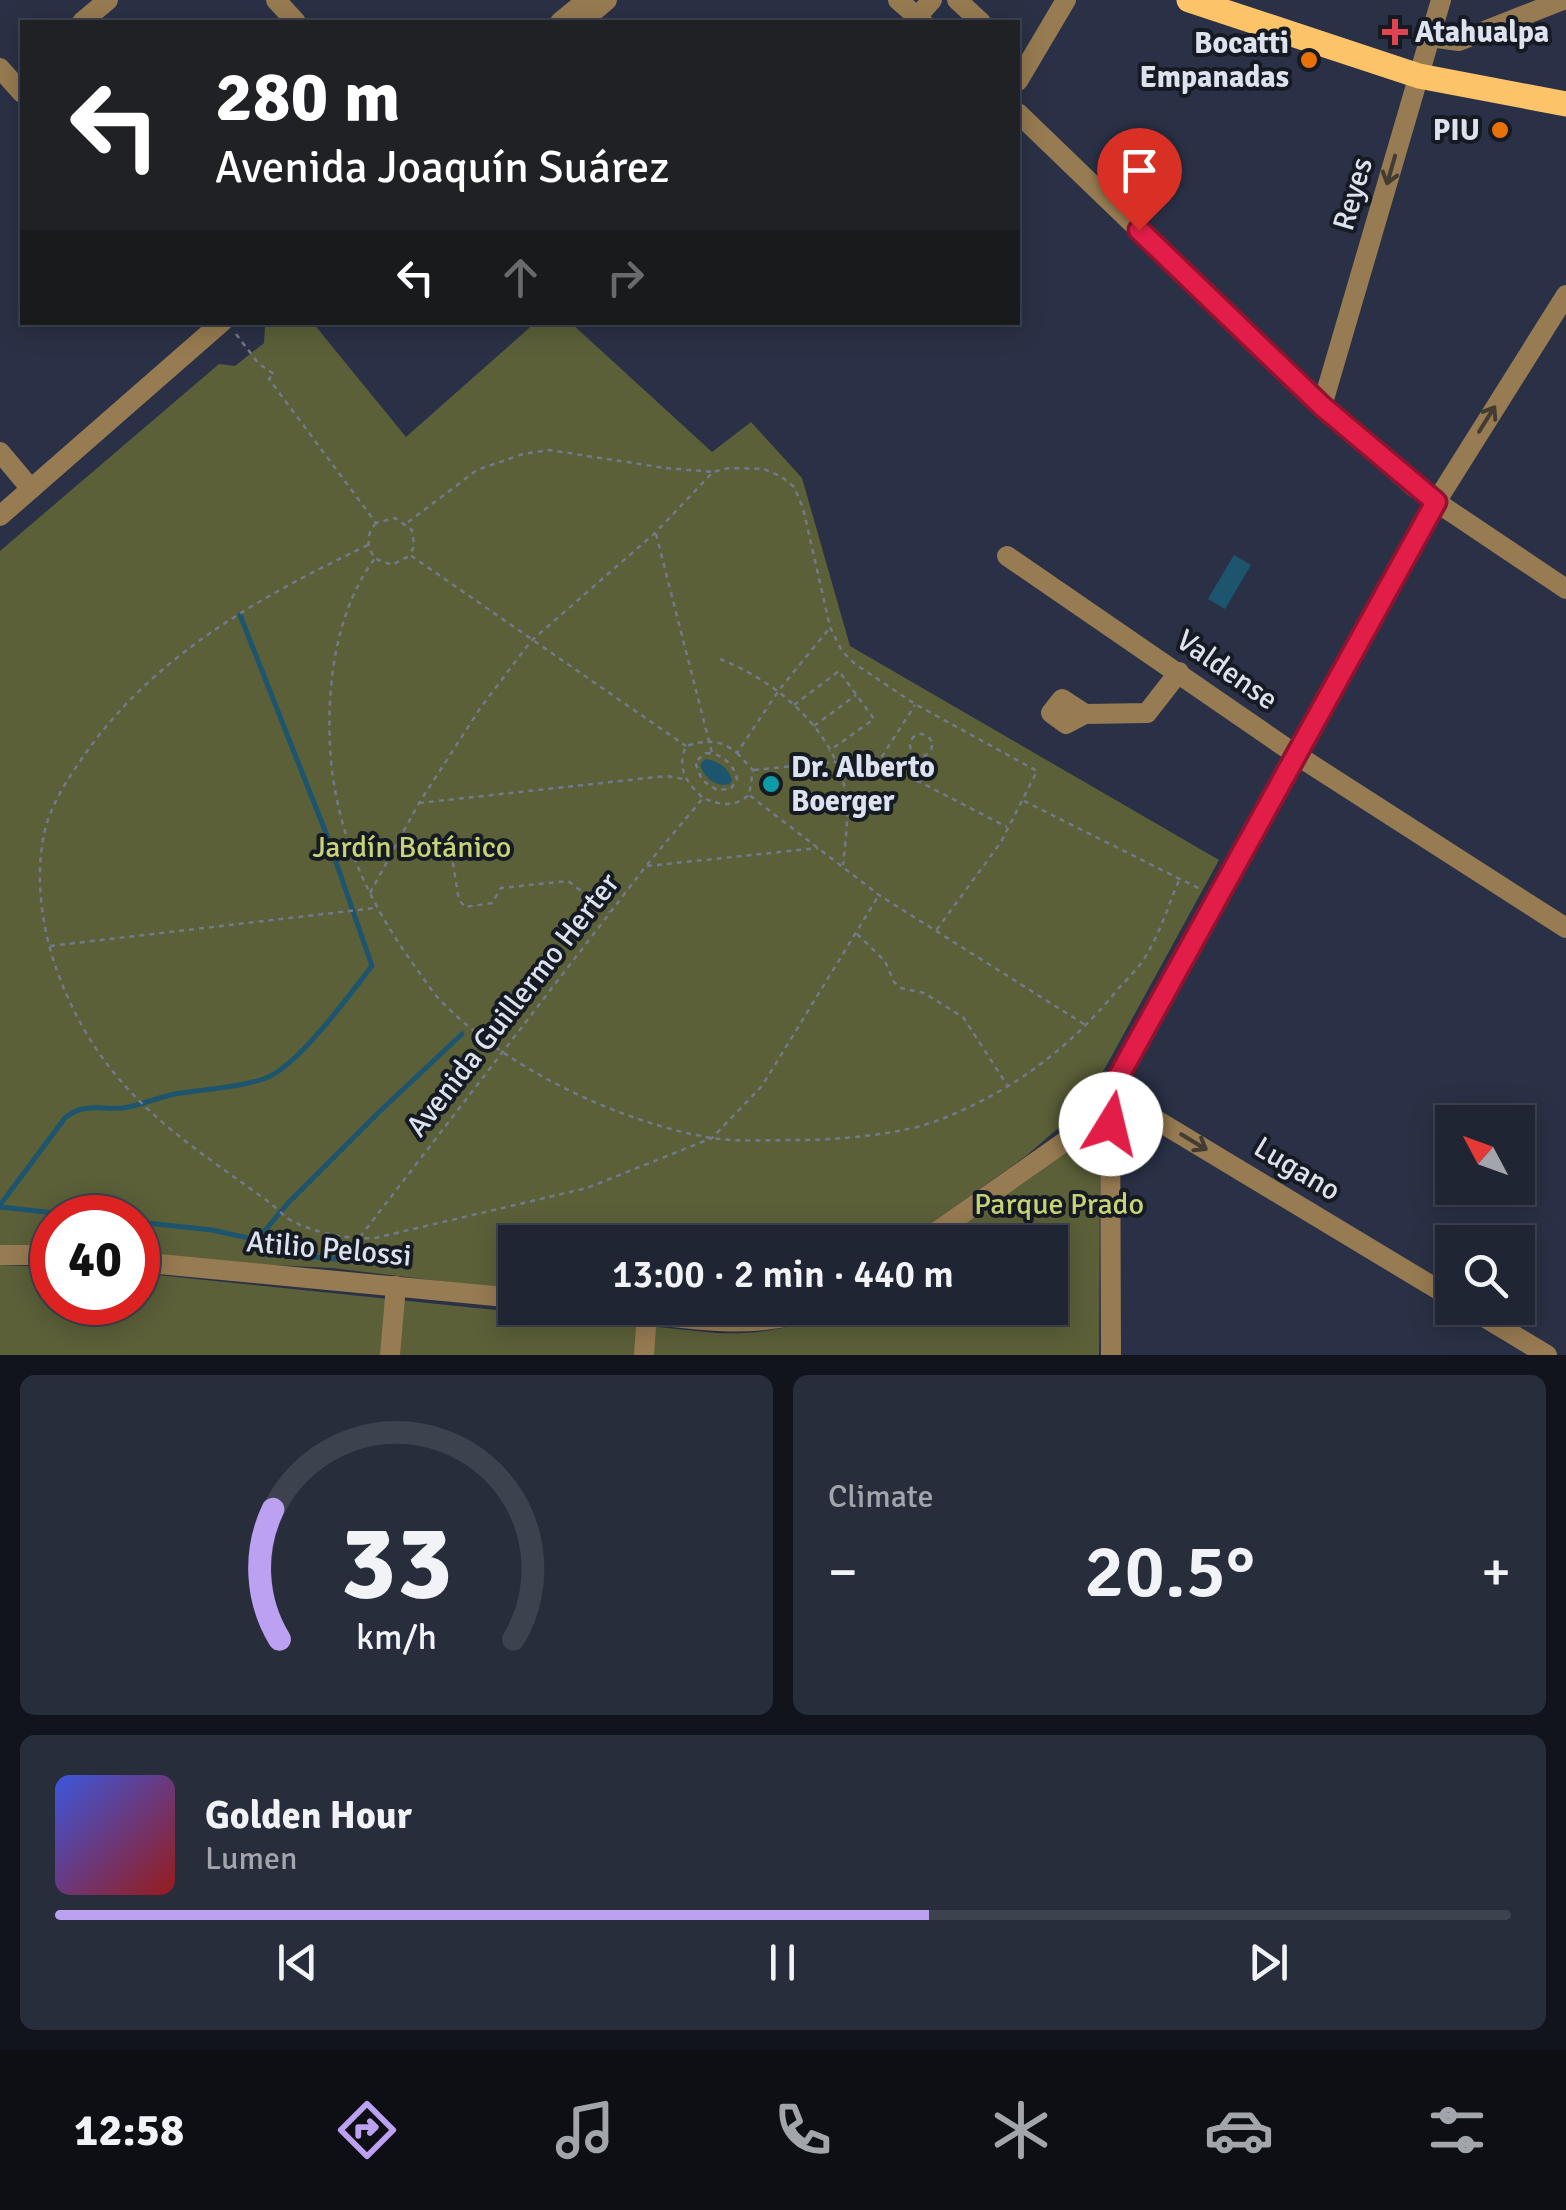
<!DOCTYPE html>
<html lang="en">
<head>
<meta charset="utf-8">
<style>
	body { margin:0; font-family:Signika,sans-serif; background:#282d3c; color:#f1f3f6; height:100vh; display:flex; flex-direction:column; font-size:38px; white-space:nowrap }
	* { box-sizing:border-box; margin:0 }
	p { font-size:32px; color:#a2a5ac }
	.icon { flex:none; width:55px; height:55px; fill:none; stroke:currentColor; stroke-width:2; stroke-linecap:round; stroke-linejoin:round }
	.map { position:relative; height:1355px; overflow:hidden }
	.side { display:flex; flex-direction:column; gap:20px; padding:20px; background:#12141d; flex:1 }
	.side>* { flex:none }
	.hud { position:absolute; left:20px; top:20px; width:1000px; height:305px; border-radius:0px; box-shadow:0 5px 25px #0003,0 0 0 2px #3d424f; background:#202124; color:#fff; overflow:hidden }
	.needle { width:65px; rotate:311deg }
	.controls { position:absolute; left:1435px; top:1105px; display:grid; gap:20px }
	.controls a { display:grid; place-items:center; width:100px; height:100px; border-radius:0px; background:#202534; box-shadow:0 5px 25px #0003,0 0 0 2px #3d424f; font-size:50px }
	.speed { position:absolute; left:30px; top:1195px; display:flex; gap:20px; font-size:50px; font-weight:700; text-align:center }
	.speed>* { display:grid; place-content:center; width:130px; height:130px; border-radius:50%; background:#202534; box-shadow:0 5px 25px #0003,0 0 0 2px #3d424f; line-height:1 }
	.speed .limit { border:15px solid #d22; background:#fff; color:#111 }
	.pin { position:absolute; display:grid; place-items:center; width:85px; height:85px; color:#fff; margin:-102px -42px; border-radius:50% 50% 50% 0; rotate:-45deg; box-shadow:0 0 10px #0007 }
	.pin .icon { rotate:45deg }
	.me { position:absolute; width:110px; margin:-55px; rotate:9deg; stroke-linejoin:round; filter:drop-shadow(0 0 8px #0008) }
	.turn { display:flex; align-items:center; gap:35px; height:210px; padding:0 30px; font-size:45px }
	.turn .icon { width:130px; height:130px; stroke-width:2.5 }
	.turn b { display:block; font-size:70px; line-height:85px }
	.lanes { display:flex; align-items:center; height:95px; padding:0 30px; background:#0003; justify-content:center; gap:50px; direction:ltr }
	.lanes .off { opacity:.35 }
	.big { font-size:75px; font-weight:600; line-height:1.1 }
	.side .tile { flex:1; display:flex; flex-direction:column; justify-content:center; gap:15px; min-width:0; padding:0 35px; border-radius:15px; background:#282d3c }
	.side .dial { align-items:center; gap:0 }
	.dial svg { height:260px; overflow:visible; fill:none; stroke:#3d424f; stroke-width:7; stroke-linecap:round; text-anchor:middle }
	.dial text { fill:#f1f3f6; stroke:none }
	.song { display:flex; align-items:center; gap:30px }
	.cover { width:120px; height:120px; border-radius:15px; background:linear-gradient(135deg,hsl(230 70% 55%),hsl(0 70% 35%)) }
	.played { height:10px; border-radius:5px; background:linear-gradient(90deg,#bca0f2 60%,#3d424f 60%) }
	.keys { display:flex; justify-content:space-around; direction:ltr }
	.heat { display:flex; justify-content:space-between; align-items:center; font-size:55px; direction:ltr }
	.side .tiles { flex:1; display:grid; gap:20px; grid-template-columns:1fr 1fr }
	.tile:last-child { grid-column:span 2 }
	.trip { position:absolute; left:498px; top:1225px; width:570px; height:100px; border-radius:0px; background:#202534; box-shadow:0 5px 25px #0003,0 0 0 2px #3d424f; font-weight:600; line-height:100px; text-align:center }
	.tabs { display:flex; height:160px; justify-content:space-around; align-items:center; background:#0d0f15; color:#a2a5ac }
	.tabs .icon { width:70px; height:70px }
	.tabs .active { color:#bca0f2 }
	.tabs b { font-size:45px; color:#f1f3f6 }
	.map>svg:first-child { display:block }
</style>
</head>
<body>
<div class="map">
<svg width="1566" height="1355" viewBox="0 0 1566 1355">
	<rect width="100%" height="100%" fill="#2a3146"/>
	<!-- green -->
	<g fill="#5b6039">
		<polygon points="536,322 571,323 712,452 751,422 802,478 850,646 1219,860 1098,1081 1070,1118 1026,1156 905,1242 515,1242 515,1290 332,1268 217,1262 138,1253 138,1218 52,1218 52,1246 0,1245 0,551 219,364 235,366 264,343 265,327 270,323 313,323 406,437"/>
		<path d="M 1081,1143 L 1090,1145 L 1100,1163 L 1099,1355 L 0,1355 L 0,1265 L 52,1267 L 52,1302 L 138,1302 L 138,1273 L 716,1333 C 759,1335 800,1328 838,1308 L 1050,1308 L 1050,1242 L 935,1242 L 1068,1148 Z"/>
	</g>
	<!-- water -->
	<g fill="#1d556f">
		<polygon points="1234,555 1251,565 1225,609 1208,599"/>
		<path d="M 706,759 C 718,761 727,767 732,779 L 730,784 C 716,788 703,777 700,764 Z"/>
	</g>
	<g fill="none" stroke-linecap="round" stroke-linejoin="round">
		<!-- stream -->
		<g stroke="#1d556f" stroke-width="5">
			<path d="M 0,1205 L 65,1118 C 84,1102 101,1110 123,1108 C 140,1106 158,1097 175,1094 C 204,1089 239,1088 266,1078 C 298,1066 350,994 372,966 L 326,833 L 240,615"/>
			<polyline points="0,1207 100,1218"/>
			<polyline points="138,1222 212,1230 257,1240 304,1256 397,1265"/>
			<polyline points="257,1240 288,1203 378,1113 462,1034"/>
		</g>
		<!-- path -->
		<g stroke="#73798b" stroke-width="2.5" stroke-dasharray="5 5" stroke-linecap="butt">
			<polyline points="236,334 259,364 274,374 269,379 376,523 395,518 412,530 414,546 410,555 686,746"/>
			<polyline points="408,522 477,470 523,454 549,450 665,468 713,472"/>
			<path d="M 376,523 C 366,535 366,546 375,558 C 336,611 327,682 330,746 C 334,829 368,902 416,968 C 425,980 433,994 444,1004 C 509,1070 620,1122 711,1138 C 738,1142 767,1140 795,1140 C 839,1140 903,1135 944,1118 C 1014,1090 1071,1047 1118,989 C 1128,978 1140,967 1147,954 C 1161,931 1169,903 1180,878"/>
			<polyline points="656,534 712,753"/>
			<path d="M 368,545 C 262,596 161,651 90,747 C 73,771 54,798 46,826 C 34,871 41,925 56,968 C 85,1049 129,1099 197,1150 C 221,1168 246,1185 270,1203 C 278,1209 285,1218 294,1222 C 316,1233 350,1240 375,1238 L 587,1188 L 712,1138 L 762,1086 L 879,895"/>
			<polyline points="376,559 392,565 409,556"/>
			<path d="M 720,659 C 779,682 841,735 847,803 C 848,823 845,845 843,865"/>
			<polyline points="794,705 839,671 874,719 829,751"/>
			<polyline points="814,726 856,695"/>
			<circle cx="921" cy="745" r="11"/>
			<path d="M 706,753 C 721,753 734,764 737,779 L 731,789 L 717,790 L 702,780 L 695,762 Z"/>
			<polyline points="737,753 753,770 749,795 879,895 1087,1026"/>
			<polyline points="881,762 1007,827"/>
			<polyline points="754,770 835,762 879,761 915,705"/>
			<path d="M 702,797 C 685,781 677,768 686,746 C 705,740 721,739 737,753 L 779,690 L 828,630"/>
			<polyline points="1024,801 1200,889"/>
			<polyline points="419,803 666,776 684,779"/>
			<polyline points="402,834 452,858 459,900 465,907 492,903 501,888 568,881 609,912"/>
			<polyline points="647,866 818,848"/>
			<polyline points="370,893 419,803 481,707 531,641 655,533 713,472 729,468 764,469 782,477 794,487 803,508 830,627 842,651 855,664 915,704 1037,771 1001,842 935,932"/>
			<polyline points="857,934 885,961 894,982 901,988 924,993 963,1017 1007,1085"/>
			<polyline points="50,946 375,908"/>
			<path d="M 360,1237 L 646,866 L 703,798 C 721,805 733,808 749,795"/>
		</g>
		<!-- minor -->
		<g stroke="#977b52" stroke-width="20">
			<polyline points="276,0 296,22"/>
			<polyline points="898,0 923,22"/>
			<polyline points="957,0 981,22"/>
			<polyline points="917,17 932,0"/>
			<polyline points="82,22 108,0"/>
			<polyline points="560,22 587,0"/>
			<polyline points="581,22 607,0"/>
			<polyline points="1430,37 1459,41 1563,0"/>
			<polyline points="0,68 22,93"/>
			<polyline points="1018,81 1066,0"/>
			<polyline points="1018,113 1322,406 1414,487 1566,589"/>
			<polyline points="1322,406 1441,0"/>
			<polyline points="0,452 31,489"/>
			<polyline points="0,516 222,322"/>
			<polyline points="1007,556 1295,754 1566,928"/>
			<polyline points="1085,714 1066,724 1051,713 1062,699 1085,714 1147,713 1179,672"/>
			<polyline points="922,1242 1077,1133 1095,1115 1110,1092 1452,1298"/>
			<polyline points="0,1255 52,1255"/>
			<polyline points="138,1262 515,1298"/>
			<path d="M 600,1308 C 672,1316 749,1334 819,1308"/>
			<polyline points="1469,1308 1547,1355"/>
			<polyline points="390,1355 396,1286"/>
			<polyline points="644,1355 647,1313"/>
			<polyline points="1111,1355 1110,1092 1436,502 1566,295"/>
		</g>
		<!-- major -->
		<polyline stroke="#fcc368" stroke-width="25" points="1189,0 1419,76 1566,104"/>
	</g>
	<!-- one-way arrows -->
	<defs><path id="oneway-shaft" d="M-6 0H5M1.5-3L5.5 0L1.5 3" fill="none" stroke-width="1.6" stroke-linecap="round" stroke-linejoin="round" transform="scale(2.5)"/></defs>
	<g stroke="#433c33">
		<use href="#oneway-shaft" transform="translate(1391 170) rotate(106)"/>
		<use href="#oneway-shaft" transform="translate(1487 419) rotate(-58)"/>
		<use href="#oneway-shaft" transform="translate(1194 1142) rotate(31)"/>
	</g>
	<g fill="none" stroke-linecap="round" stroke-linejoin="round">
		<!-- route casing -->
		<g stroke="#92132f" stroke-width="25">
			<polyline id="route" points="1111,1124 1110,1092 1436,502 1322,406 1139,230"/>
		</g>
		<!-- route -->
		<use href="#route" stroke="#e11d48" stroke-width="18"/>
	</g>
	<!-- markers -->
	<path fill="#e0444e" stroke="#161a23" stroke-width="4" d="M1390 17h10v10h10v10h-10v10h-10v-10h-10v-10h10z"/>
	<g fill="#e8710a" stroke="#161a23" stroke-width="4">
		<circle cx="1309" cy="60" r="10"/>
		<circle cx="1500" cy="130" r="10"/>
	</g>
	<circle fill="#0f9aa8" stroke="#161a23" stroke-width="4" cx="771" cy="784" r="10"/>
	<g text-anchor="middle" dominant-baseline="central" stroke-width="8" stroke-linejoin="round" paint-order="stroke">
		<!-- poi labels -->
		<g font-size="30" font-weight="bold" fill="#dde2ef" stroke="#161a23" text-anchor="start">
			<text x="1415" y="32">Atahualpa</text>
			<text x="1289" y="43" text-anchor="end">Bocatti<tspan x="1289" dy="34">Empanadas</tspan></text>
			<text x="1480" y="130" text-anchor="end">PIU</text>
			<text x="791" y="767">Dr. Alberto<tspan x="791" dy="34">Boerger</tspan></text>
		</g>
		<!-- street labels -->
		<g font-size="30" fill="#dde2ef" stroke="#161a23">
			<text transform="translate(1353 194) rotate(-74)">Reyes</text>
			<text transform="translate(1227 670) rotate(35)">Valdense</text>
			<text transform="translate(513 1005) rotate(-52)">Avenida Guillermo Herter</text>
			<text transform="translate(1297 1169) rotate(31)">Lugano</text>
			<text transform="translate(329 1249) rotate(5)">Atilio Pelossi</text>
		</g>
		<!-- park labels -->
		<g font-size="30" fill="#c7d375" stroke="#161a23">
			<text x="412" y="847">Jardín Botánico</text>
			<text x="1059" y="1204">Parque Prado</text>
		</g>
	</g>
</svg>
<div class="controls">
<a><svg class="needle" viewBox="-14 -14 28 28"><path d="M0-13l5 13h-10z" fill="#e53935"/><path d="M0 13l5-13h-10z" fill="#a2a5ac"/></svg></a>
<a><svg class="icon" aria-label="search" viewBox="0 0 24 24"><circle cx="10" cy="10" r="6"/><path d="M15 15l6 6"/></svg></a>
</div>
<div class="speed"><div class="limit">40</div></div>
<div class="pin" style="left:1139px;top:230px;background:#d93025"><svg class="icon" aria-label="arrive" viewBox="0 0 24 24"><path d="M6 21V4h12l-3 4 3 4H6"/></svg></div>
<svg class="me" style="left:1111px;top:1124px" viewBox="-20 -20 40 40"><circle r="19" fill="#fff"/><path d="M0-13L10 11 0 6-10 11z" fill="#e11d48"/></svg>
<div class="trip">13:00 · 2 min · 440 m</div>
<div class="hud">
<div class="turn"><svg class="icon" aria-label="left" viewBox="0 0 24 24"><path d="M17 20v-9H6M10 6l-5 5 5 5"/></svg><div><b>280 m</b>Avenida Joaquín Suárez</div></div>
<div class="lanes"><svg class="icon" aria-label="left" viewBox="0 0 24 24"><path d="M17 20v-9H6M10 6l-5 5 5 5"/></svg><svg class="icon off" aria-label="ahead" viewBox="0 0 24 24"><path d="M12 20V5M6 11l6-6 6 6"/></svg><svg class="icon off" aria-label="right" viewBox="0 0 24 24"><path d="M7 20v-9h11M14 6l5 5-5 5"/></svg></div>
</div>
</div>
<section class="side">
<div class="tiles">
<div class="tile dial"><svg viewBox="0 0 100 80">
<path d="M14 69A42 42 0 1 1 86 69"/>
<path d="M14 69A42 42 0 0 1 12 29" stroke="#bca0f2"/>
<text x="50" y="56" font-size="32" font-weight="700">33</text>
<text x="50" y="72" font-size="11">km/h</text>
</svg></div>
<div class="tile"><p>Climate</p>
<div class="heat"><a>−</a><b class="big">20.5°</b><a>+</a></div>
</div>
<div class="tile">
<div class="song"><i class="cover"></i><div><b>Golden Hour</b><p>Lumen</p></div></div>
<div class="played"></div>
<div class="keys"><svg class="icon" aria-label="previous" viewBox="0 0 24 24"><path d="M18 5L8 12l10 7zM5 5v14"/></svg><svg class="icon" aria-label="pause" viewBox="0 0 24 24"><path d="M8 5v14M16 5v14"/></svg><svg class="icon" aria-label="next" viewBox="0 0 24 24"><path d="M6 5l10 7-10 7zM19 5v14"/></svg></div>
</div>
</div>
</section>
<nav class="tabs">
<b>12:58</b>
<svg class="icon active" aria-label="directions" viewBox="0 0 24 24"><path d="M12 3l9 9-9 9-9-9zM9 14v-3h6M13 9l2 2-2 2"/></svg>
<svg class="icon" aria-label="music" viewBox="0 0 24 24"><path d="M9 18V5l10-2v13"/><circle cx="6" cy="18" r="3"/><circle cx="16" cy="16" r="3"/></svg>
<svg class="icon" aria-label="phone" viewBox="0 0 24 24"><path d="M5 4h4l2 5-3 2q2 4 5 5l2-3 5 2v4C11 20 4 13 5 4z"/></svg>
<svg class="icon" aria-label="climate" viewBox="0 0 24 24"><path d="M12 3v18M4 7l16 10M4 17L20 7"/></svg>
<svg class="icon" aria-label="car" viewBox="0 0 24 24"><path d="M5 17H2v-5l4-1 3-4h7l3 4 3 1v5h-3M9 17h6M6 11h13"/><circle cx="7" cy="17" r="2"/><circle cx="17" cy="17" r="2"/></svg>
<svg class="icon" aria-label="filters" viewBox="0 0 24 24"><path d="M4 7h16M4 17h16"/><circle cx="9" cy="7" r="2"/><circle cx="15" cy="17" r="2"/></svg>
</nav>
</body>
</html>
